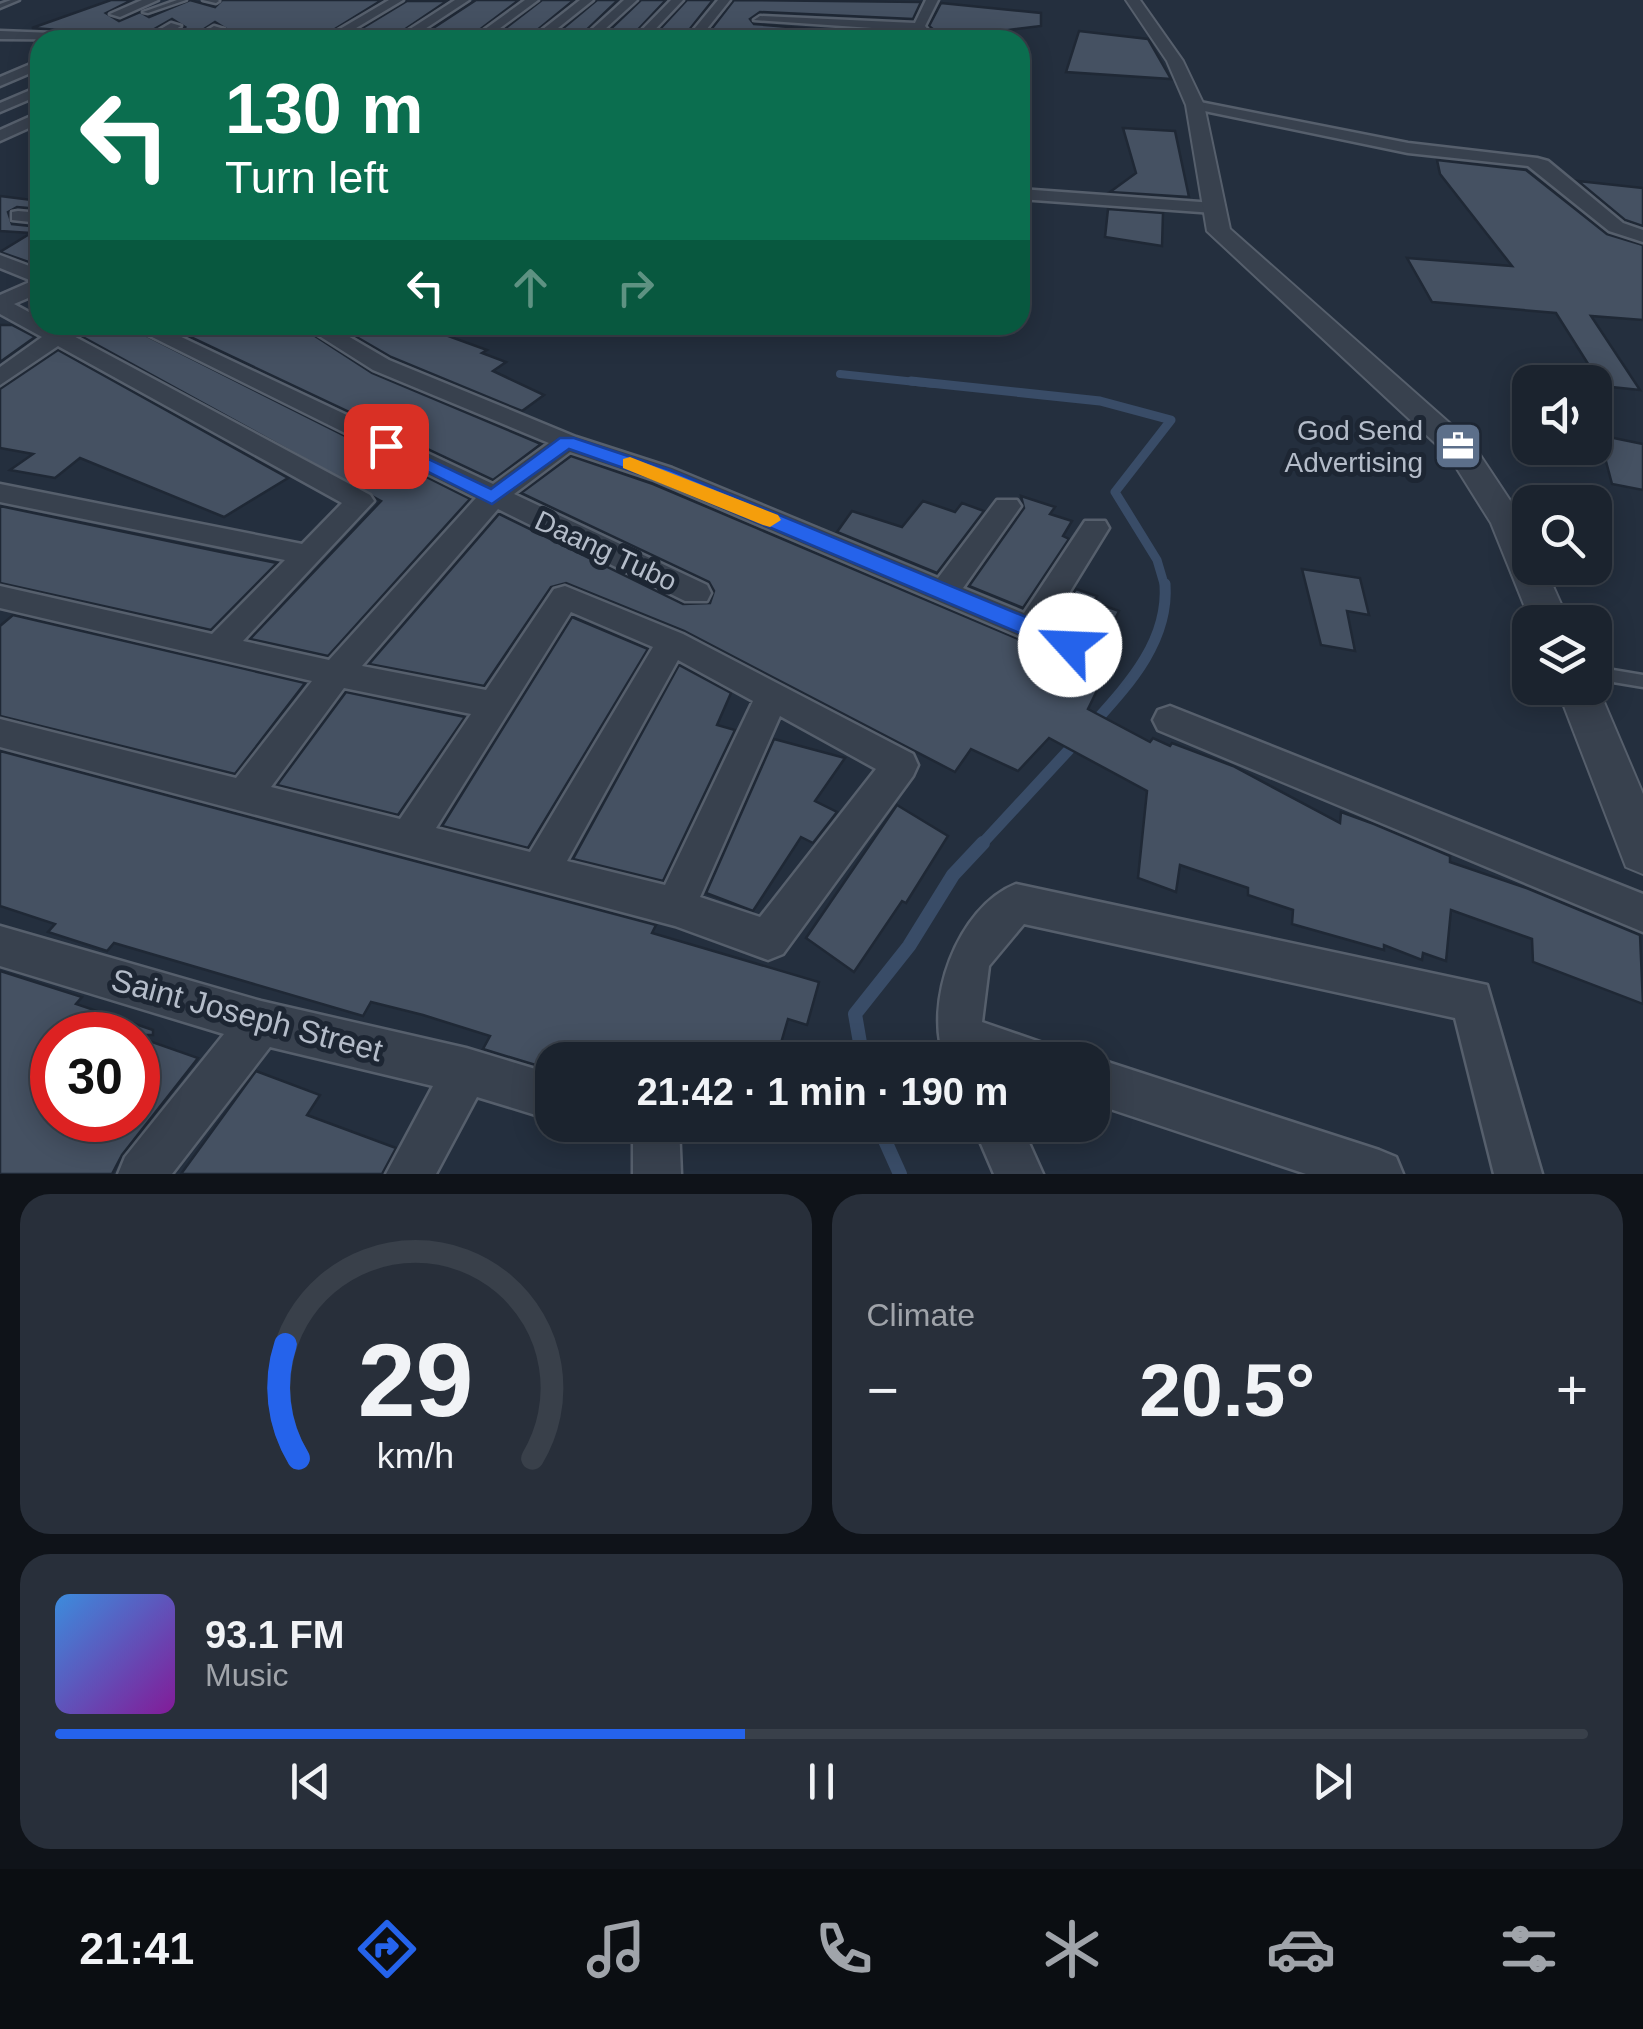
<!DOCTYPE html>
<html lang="en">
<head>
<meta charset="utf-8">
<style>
	body { margin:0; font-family:Helvetica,sans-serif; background:#282f3a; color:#f1f3f6; height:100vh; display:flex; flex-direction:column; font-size:38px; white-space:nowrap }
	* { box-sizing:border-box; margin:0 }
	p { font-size:32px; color:#a0a4aa }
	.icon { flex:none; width:55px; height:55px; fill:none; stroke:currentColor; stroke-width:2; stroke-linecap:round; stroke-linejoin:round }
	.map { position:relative; height:1174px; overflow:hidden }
	.details { display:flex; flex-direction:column; gap:20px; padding:20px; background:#0f1319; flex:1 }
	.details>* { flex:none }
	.banner { position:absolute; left:30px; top:30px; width:1000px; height:305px; border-radius:30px; box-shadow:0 5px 25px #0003,0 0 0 2px #39404a; background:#0b6e4f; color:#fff; overflow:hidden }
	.fabs { position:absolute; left:1512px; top:365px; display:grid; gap:20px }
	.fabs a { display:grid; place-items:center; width:100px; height:100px; border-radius:20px; background:#1b232e; box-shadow:0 5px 25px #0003,0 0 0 2px #39404a; font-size:50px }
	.speed { position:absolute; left:30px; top:1012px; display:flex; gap:20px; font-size:50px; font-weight:700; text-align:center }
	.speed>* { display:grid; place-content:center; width:130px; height:130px; border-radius:50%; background:#1b232e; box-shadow:0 5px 25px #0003,0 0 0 2px #39404a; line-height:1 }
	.speed .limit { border:15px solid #d22; background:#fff; color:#111 }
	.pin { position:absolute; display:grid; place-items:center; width:85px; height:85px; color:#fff; margin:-42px; border-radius:20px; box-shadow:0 5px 15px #0006 }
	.me { position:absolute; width:110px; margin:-55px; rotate:295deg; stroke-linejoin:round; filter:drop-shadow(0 0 8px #0008) }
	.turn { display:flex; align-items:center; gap:35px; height:210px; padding:0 30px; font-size:45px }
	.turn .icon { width:130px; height:130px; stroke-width:2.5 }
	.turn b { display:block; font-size:70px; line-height:85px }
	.lanes { display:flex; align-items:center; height:95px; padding:0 30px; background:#0003; justify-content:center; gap:50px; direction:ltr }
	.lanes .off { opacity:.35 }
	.big { font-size:75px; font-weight:700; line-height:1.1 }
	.details .widget { flex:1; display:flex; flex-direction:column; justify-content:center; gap:15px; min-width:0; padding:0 35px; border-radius:30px; background:#282f3a }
	.details .dial { align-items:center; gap:0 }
	.dial svg { height:260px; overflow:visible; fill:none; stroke:#39404a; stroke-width:7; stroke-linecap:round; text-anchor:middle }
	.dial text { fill:#f1f3f6; stroke:none }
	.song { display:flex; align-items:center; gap:30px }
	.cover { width:120px; height:120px; border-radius:15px; background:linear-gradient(135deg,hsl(210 70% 55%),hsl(290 70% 35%)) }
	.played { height:10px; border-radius:5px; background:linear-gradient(90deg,#2563eb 45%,#39404a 45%) }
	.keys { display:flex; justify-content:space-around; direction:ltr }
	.heat { display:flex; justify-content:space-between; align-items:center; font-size:55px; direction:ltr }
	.details .tiles { flex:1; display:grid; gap:20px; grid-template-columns:1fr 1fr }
	.widget:last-child { grid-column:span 2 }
	.trip { position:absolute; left:535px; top:1042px; width:575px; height:100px; border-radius:30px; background:#1b232e; box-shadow:0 5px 25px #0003,0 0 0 2px #39404a; font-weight:700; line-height:100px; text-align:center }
	.dock { display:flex; height:160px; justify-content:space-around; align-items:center; background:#0b0e12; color:#a0a4aa }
	.dock .icon { width:70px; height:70px }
	.dock .active { color:#2563eb }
	.dock b { font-size:45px; color:#f1f3f6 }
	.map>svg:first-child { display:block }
</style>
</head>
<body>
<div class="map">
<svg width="1643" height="1174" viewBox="0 0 1643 1174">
	<rect width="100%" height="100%" fill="#242f3e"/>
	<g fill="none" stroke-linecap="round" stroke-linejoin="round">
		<!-- stream-far3 -->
		<polyline stroke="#394c67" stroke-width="8" points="840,374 935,384"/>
		<!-- stream-far2 -->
		<polyline stroke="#394c67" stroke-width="9" points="911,381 1100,401 1171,420 1115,492 1157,560 1165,587"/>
		<!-- stream-far1 -->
		<g stroke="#394c67" stroke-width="11">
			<path d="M 1093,724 C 1129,684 1169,641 1165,584"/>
			<polyline points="980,846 1078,740"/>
		</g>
		<!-- stream -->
		<g stroke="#394c67" stroke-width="14">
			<polyline points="863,1060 855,1014 909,946 953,875 983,843"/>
			<polyline points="878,1125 900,1174"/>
		</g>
	</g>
	<!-- building -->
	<g fill="#455162" stroke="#1f2835" stroke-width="2.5">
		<polygon points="111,0 132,0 106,13 119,21 140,12 149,17 190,0 215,7 222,0 382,0 317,40 214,40 228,30 215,22 187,40 165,40 185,27 172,19 142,36 32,28"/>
		<polygon points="476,0 519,0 466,40 415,40"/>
		<polygon points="542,0 574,0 525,40 490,40"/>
		<polygon points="597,0 618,0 576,40 549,40"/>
		<polygon points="641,0 666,0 628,40 599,40"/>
		<polygon points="687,0 713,0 681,40 650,40"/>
		<polygon points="734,0 921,2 913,19 760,12 750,19 754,24 918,38 792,32 789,40 703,40"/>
		<polygon points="407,1 447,1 389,40 346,38"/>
		<polygon points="941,3 1041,13 1041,26 944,38 929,26"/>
		<polygon points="1079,31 1148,39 1171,79 1066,72"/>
		<polygon points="1123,128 1175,131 1189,197 1110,192 1136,173"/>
		<polygon points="1437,160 1526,170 1607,234 1643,245 1643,320 1591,316 1640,390 1602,386 1556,313 1432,302 1407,258 1512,266 1440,174"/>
		<polygon points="1578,181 1643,188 1643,226 1625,220"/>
		<polygon points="0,196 40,201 40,209 17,207 8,212 12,224 40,227 40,266 0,252 31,233 0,231"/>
		<polygon points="1108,209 1163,213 1162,246 1105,237"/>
		<polygon points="0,325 12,325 35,337 0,362"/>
		<polygon points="61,325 125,325 470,499 328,656 250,639 381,501"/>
		<polygon points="165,325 298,325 372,373 541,444 493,480"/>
		<polygon points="336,325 418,325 487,350 482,353 506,362 493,371 544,395 522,411 391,357"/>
		<polygon points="58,350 288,478 224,517 80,458 55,478 10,470 33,454 0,448 0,389"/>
		<polygon points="1599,435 1643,444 1643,490 1612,484"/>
		<polygon points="571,456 653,484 1058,656 1081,657 1089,647 1082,634 1055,622 1076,589 1097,596 1094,602 1119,611 1093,664 1107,670 1088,709 1150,742 1153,738 1170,746 1172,743 1233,766 1340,823 1341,812 1374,824 1450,856 1450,862 1529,889 1640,935 1643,1004 1533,962 1532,939 1451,910 1446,961 1423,953 1422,960 1384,945 1384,950 1292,924 1293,910 1248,895 1248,888 1180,865 1176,892 1138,878 1147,791 1049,738 1018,771 971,749 955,772 684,631 566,583 551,587 484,686 369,664 499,514 683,604 710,603 714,591 709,582 521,493"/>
		<polygon points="1021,496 1055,507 1050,514 1072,521 1063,536 1069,539 1023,608 969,586 1024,508"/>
		<polygon points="923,501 955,512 962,503 984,511 937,573 837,532 852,511 902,527"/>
		<polygon points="0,506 221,552 277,563 211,630 0,583"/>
		<polygon points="1302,569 1360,578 1369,615 1347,611 1355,651 1321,645"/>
		<polygon points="13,615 305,683 235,774 0,716 0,626"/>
		<polygon points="572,617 648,649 528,848 442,826"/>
		<polygon points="679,665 731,693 717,725 735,730 663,881 573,859"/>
		<polygon points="346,692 465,717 398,815 277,785"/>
		<polygon points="774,739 845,758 815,801 837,812 813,843 801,837 753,911 706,893"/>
		<polygon points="0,751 656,925 652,933 819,982 807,1025 788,1019 776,1060 552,1060 552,1070 483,1049 490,1036 423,1015 371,1002 363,1016 114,943 107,951 48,932 55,924 0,906"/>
		<polygon points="897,805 948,836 906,903 902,901 854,972 806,938"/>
		<polygon points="0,971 82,997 76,1004 153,1030 153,1035 52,1035 52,1120 138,1120 138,1037 198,1058 122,1155 112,1174 0,1174"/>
		<polygon points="256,1071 320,1095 307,1115 396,1148 382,1174 181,1174"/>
	</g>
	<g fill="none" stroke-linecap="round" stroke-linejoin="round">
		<!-- service casing -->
		<g stroke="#565f6c" stroke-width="5">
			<g id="service">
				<polygon points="11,0 19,0 0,8 0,4"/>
				<polygon points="177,0 186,0 148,13 143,12"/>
				<polygon points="203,0 218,0 219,1 216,3"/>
				<polygon points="1595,667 1643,675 1643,687 1595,679"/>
			</g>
		</g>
		<!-- minor casing -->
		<g stroke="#565f6c" stroke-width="5">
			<g id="minor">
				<polygon points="142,0 158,0 120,17 110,14"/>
				<polygon points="389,0 403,0 336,40 323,39"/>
				<polygon points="455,0 469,0 408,40 393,40"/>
				<polygon points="525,0 538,0 484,40 470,40"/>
				<polygon points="580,0 593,0 543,40 529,40"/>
				<polygon points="624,0 637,0 593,40 580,40"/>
				<polygon points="671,0 683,0 645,40 632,40"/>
				<polygon points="718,0 730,0 698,40 685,40"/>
				<polygon points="926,0 938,0 925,26 936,40 926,40 916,31 754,20 760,16 915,23"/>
				<polygon points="171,23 181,26 158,40 142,40"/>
				<polygon points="214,26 224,29 207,40 191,40"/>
				<polygon points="0,31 135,36 141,40 0,39"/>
				<polygon points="40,60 40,69 0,86 0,77"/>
				<polygon points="40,86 40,95 0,112 0,103"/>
				<polygon points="1195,101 1408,143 1537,158 1548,161 1623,223 1643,230 1643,242 1609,231 1528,166 1408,153 1190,108 1190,102"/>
				<polygon points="40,112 40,123 0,141 0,130"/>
				<polygon points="1020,189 1214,203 1223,208 1214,213 1020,199"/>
				<polygon points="18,211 40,213 40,223 12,220 12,212"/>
				<path d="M 0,255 L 40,270 L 40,293 L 14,304 L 40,318 L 40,325 L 53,325 L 370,495 L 374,501 L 243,641 L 329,660 L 476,498 L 128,325 L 156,325 L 493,484 L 549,443 L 373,370 L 302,325 L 329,325 L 389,360 L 576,437 L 672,468 L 938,578 L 997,500 L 1017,500 L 1021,506 L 963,588 L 1024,613 L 1085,521 L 1105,521 L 1109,528 L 1050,624 L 1081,637 L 1086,645 L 1081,653 L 1059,653 L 654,480 L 570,452 L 514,494 L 707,585 L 711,593 L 707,601 L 685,601 L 498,509 L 362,666 L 486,690 L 554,589 L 565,586 L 683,634 L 913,754 L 918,765 L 913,776 L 783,954 L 768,960 L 675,926 L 0,747 L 0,719 L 236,778 L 312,681 L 0,608 L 0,586 L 212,634 L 285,560 L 0,502 L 0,484 L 302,544 L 342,503 L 58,346 L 0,385 L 0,367 L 42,337 L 0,314 L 0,295 L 32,281 L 0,268 ZM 571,612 L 653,647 L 530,852 L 436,828 ZM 678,660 L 753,701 L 665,885 L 567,861 ZM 344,688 L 471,714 L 400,819 L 271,787 ZM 780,716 L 876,769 L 760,917 L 700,897 Z"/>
				<polygon points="1170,706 1643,894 1643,932 1158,730 1153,720 1158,710"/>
				<path d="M 1016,884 L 1487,985 L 1542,1174 L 1494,1174 L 1455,1018 L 1024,924 L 989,966 L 982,1022 L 1046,1044 L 1053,1060 L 945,1060 C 923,1004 957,907 1016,884 Z"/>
				<polygon points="0,926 261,1001 466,1048 552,1074 552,1120 477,1097 436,1174 386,1174 433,1086 270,1047 172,1174 118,1174 125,1157 224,1034 0,966"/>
				<polygon points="1092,1057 1379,1150 1396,1157 1403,1174 1306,1174 1092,1103 1092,1060 1085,1060"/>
				<polygon points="624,1125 679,1125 681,1174 633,1174 633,1142"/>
				<polygon points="973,1125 1021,1125 1043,1174 994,1174"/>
			</g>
		</g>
		<!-- tertiary casing -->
		<g stroke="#565f6c" stroke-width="4">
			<g id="tertiary">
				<polygon points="1126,0 1140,0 1183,61 1204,105 1230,229 1472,443 1525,523 1530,568 1545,568 1569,622 1531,622 1491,523 1449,456 1207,231 1186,105 1167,61"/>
				<polygon points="1595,681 1643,794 1643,874 1626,867 1557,688 1595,688"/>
			</g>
		</g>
		<!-- service -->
		<use href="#service" fill="#38414e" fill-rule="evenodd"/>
		<!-- minor -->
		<use href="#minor" fill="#38414e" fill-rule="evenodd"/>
		<!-- tertiary -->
		<use href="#tertiary" fill="#38414e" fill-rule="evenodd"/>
	</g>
	<!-- route -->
	<polygon fill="#2563eb" stroke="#184099" stroke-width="2.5" points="560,438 574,438 670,470 1079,639 1083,645 1079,651 1062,651 655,479 569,449 492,504 377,446 393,442 491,489"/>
	<!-- slow -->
	<polygon fill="#f59e0b" points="630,457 778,515 781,520 770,527 763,525 623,468 623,459"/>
	<!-- icons -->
	<defs>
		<g id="office-square" transform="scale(2.5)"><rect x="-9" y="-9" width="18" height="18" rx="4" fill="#5c6f8a" stroke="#1d2633"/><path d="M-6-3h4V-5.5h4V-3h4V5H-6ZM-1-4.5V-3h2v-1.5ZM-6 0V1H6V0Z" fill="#fff"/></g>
	</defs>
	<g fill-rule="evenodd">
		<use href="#office-square" x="1458" y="446"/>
	</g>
	<g text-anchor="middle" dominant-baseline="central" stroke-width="10" stroke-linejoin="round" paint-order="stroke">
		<!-- poi labels -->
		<g font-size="28" fill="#b4bcc9" stroke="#1d2633" text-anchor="end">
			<text x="1423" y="430">God Send<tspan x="1423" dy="32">Advertising</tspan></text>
		</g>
		<!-- street labels -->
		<g font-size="28" fill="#b4bcc9" stroke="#1d2633">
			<text transform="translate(606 551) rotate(25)">Daang Tubo</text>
		</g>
		<!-- near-street labels -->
		<g font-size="32" fill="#b4bcc9" stroke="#1d2633">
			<text transform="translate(247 1015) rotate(15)">Saint Joseph Street</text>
		</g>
	</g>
</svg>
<div class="fabs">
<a><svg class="icon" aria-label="sound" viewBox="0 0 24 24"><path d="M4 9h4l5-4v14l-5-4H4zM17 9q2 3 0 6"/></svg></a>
<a><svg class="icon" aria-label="search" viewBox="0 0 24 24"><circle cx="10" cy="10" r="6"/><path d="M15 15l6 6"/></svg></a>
<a><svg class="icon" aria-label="layers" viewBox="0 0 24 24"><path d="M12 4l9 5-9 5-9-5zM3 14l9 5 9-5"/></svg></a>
</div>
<div class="speed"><div class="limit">30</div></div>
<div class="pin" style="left:386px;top:446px;background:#d93025"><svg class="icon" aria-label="arrive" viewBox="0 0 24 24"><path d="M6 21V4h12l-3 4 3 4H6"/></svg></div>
<svg class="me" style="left:1070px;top:645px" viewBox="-20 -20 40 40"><circle r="19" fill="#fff"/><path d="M0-13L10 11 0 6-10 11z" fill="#2563eb"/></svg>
<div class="trip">21:42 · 1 min · 190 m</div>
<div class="banner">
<div class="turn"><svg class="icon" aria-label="left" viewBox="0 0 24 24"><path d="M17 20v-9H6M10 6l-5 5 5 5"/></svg><div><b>130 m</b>Turn left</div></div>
<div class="lanes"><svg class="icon" aria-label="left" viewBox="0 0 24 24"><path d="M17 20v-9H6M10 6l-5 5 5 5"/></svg><svg class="icon off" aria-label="ahead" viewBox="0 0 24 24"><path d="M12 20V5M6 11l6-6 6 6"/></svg><svg class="icon off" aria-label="right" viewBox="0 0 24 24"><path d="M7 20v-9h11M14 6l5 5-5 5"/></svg></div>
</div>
</div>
<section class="details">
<div class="tiles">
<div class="widget dial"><svg viewBox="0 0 100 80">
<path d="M14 69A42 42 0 1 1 86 69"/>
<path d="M14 69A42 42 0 0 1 10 34" stroke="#2563eb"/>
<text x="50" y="56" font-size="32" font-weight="700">29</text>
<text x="50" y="72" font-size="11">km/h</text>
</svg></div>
<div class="widget"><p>Climate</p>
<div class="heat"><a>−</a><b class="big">20.5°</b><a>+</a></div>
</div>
<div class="widget">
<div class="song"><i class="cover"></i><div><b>93.1 FM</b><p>Music</p></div></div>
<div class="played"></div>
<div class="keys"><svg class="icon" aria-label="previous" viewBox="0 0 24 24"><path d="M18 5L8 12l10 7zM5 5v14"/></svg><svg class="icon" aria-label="pause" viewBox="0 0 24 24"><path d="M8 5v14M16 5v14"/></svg><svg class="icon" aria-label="next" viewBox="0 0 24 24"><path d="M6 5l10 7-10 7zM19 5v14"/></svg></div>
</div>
</div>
</section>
<nav class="dock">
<b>21:41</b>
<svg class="icon active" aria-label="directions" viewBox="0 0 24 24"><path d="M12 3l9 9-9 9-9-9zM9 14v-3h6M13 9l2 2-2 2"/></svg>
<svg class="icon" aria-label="music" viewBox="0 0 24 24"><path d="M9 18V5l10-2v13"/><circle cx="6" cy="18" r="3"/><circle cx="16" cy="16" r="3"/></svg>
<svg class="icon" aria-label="phone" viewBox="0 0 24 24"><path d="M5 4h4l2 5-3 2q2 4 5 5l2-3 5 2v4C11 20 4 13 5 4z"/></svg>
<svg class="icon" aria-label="climate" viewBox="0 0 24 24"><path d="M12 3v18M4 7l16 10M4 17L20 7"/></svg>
<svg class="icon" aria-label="car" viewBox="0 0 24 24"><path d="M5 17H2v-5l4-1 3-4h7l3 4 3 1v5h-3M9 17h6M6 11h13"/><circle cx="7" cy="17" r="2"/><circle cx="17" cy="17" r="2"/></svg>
<svg class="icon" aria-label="filters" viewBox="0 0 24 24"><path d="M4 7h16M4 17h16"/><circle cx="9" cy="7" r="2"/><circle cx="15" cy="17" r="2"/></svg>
</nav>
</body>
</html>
